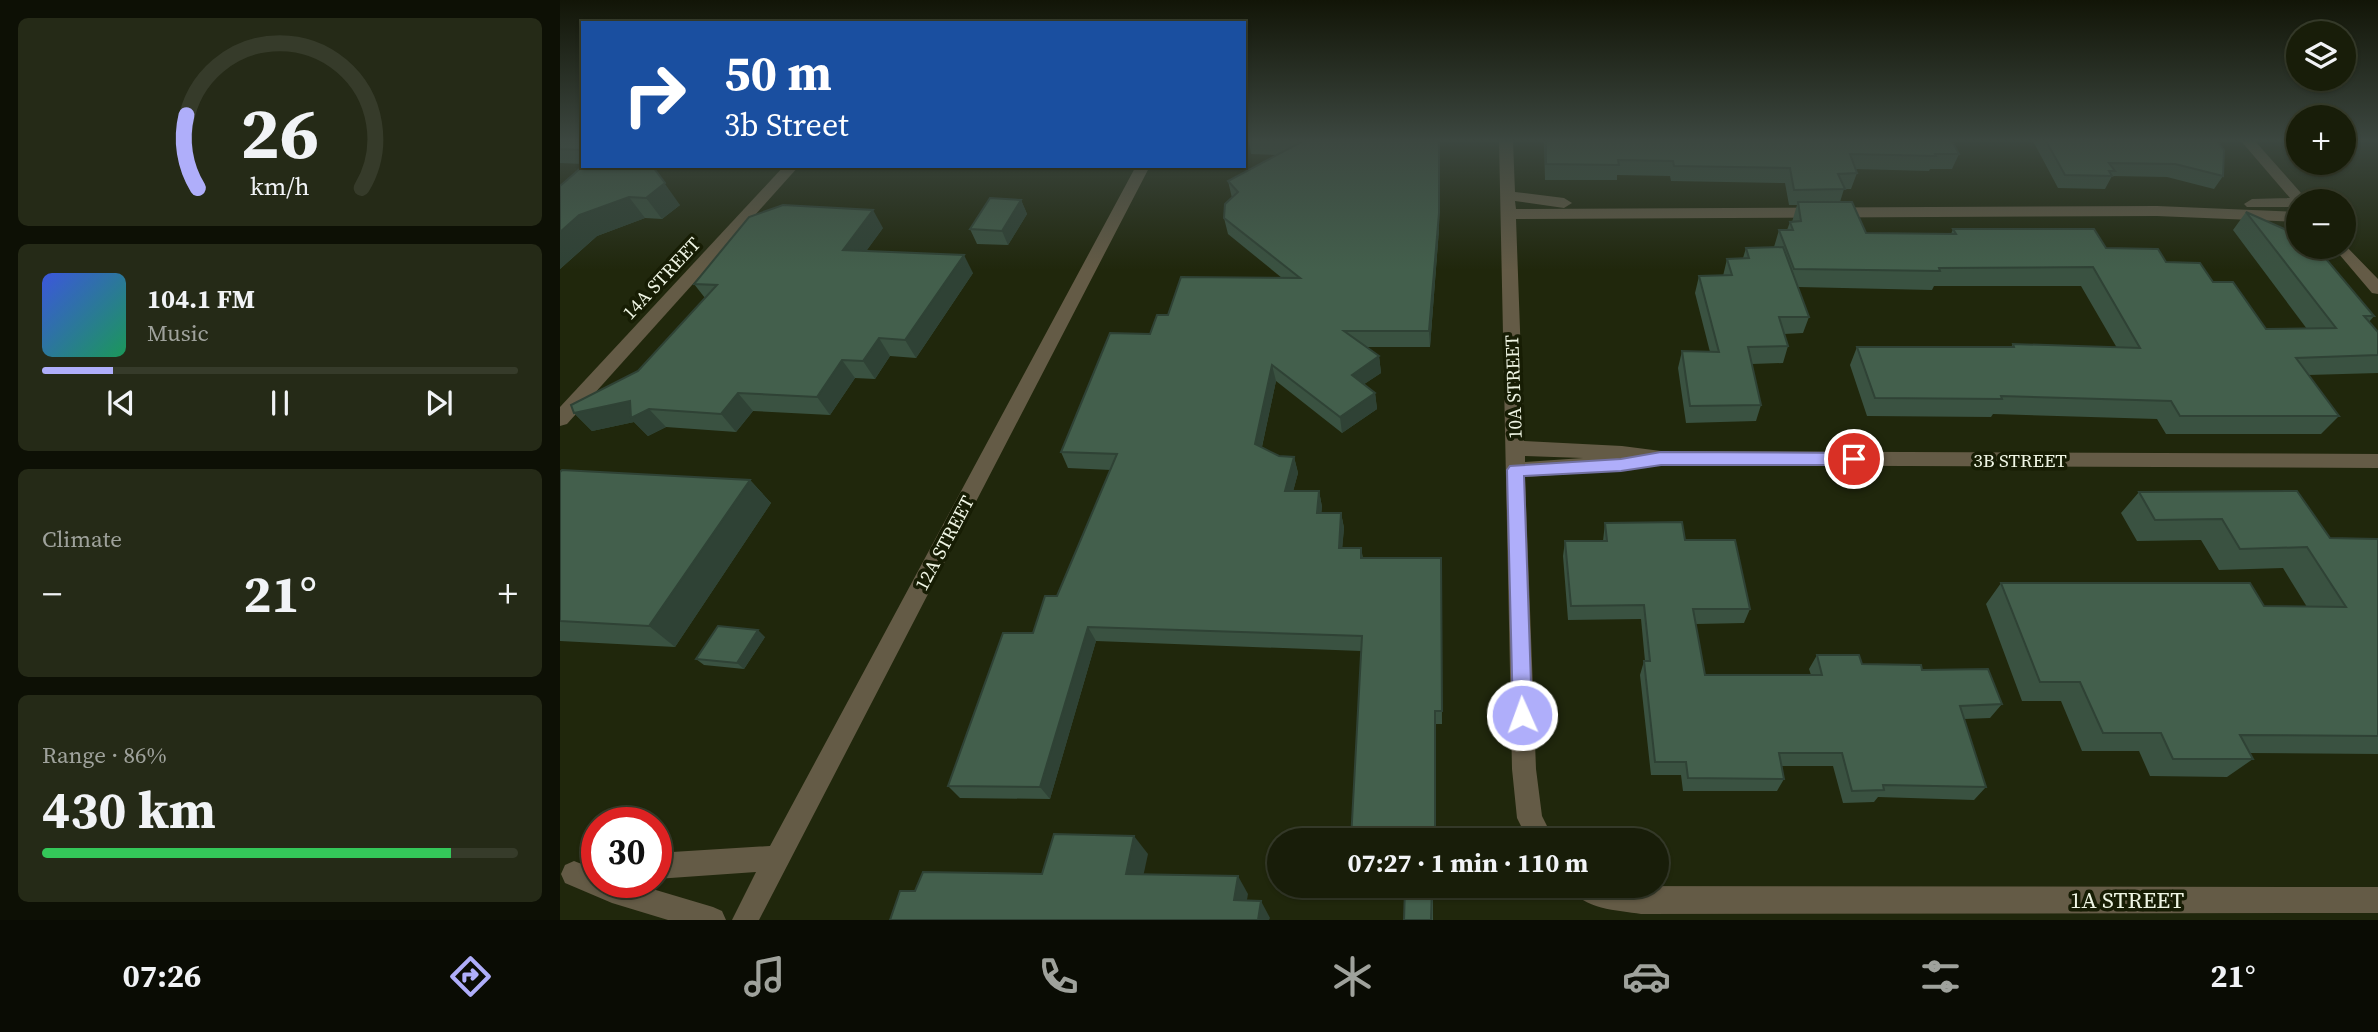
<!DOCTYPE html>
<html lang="en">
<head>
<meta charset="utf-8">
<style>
	body { margin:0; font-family:"Source Serif 4",serif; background:#252a17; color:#f1f3f6; height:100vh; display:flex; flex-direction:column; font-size:26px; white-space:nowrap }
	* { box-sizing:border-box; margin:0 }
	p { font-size:23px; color:#9fa29c }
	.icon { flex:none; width:38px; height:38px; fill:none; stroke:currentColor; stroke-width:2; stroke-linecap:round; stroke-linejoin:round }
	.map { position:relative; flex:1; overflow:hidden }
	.details { display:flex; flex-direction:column; gap:18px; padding:18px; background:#0d1005; width:560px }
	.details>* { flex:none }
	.hud { position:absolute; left:21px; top:21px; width:665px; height:147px; border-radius:0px; box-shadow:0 2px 5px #0004,0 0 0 2px #363b2a; background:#1a4fa0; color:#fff; overflow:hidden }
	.buttons { position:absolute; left:1726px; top:21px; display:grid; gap:14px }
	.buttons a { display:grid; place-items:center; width:70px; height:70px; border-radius:50%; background:#181d09; box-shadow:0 2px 5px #0004,0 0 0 2px #363b2a; font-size:35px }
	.speed { position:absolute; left:21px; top:807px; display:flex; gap:14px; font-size:35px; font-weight:700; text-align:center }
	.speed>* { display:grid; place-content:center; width:91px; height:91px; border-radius:50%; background:#181d09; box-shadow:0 2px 5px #0004,0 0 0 2px #363b2a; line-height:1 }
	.speed .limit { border:10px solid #d22; background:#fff; color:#111 }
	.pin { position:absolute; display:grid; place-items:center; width:60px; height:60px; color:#fff; margin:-30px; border:4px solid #fff; border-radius:50%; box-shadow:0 2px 7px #0007 }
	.me { position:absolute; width:77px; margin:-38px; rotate:358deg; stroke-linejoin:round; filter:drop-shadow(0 0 5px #0008) }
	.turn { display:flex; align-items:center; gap:24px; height:147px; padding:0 28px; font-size:32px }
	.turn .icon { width:91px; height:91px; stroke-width:2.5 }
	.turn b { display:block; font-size:49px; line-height:60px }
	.big { font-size:52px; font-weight:700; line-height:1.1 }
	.details .card { flex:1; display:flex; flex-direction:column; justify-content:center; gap:10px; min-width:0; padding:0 24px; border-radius:10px; background:#252a17 }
	.details .dial { align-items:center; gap:0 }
	.dial svg { height:182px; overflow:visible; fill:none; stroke:#363b2a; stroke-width:7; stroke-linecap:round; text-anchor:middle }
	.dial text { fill:#f1f3f6; stroke:none }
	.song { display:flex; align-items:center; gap:21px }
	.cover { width:84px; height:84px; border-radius:10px; background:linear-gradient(135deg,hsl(230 70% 55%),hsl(150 70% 35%)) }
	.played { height:7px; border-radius:4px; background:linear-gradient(90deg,#afaefa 15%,#363b2a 15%) }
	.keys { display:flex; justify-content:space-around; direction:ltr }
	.heat { display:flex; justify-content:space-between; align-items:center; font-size:38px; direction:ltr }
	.charge { height:10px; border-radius:5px; background:linear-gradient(90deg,#34c759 86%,#363b2a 0) }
	.trip { position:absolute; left:707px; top:828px; width:402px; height:70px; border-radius:35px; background:#181d09; box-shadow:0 2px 5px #0004,0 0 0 2px #363b2a; font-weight:700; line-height:70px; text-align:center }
	.tabs { display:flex; height:112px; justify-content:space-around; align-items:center; background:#0a0c04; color:#9fa29c }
	.tabs .icon { width:49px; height:49px }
	.tabs .active { color:#afaefa }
	.tabs b { font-size:32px; color:#f1f3f6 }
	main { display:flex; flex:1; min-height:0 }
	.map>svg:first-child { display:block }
</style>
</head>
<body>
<main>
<section class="details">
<div class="card dial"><svg viewBox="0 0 100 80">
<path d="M14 69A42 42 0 1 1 86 69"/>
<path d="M14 69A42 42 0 0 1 9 37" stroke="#afaefa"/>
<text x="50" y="56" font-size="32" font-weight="700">26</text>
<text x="50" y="72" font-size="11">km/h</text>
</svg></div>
<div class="card">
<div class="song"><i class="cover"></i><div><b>104.1 FM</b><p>Music</p></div></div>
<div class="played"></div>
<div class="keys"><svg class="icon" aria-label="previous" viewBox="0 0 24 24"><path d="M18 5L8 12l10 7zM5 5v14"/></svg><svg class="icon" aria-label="pause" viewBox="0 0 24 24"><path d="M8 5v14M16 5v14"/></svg><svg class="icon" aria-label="next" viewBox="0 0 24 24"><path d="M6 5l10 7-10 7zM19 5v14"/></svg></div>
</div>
<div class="card"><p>Climate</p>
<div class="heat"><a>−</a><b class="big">21°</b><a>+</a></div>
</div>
<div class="card"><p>Range · 86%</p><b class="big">430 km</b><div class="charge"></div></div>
</section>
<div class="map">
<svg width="1818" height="920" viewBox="0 0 1818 920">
	<rect width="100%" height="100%" fill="#20270c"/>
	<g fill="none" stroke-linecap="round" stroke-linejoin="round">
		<!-- minor -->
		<g fill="#645b46" fill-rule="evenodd">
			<path d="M 939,141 L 953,141 L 955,192 L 1004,198 L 1012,203 L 1004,208 L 955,201 L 956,209 L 1597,206 L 1738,212 L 1738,222 L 1597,216 L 956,219 L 964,441 L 1062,446 L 1101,451 L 1818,454 L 1818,468 L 1101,465 L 1082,463 L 1079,468 L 1072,470 L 965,477 L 976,769 L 982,816 L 994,840 L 968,840 L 957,818 L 952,769 ZM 965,456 L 1023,458 L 965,462 Z"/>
			<polygon points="1681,141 1695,141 1748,201 1738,201 1738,207 1687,207 1684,204 1692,199 1730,198"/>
			<polygon points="224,166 239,166 7,424 0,426 0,407"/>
			<polygon points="576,166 590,166 199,920 172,920 196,872 96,879 96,853 210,846"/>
			<polygon points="1783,243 1818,279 1818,294 1812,293 1773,247 1783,247"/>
			<polygon points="14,861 37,870 37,882 69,882 153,907 162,911 166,920 108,920 52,903 5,883 1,874 5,865"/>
			<path d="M 1011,886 L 1818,887 L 1818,913 L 1081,914 C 1058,910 1021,910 1011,886 Z"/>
		</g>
	</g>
	<!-- wall -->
	<g fill="#3a5241">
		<polygon points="0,141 23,141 23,164 0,163"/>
		<polygon points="689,141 880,141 879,229 870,347 807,347 819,356 821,373 804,384 815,393 817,409 782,433 716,381 702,447 719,456 734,457 738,473 733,491 759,491 762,507 761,513 781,513 784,528 782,548 801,548 803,558 881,573 882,724 876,724 876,840 791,840 801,651 536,641 490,799 400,798 388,786 473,633 497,596 551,470 508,468 501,452 590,334 608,315 722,278 668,234 664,218 672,198 668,181 716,155 691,154"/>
		<polygon points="984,141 1392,141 1399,154 1392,169 1370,169 1369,171 1295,169 1297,173 1291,189 1284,189 1280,202 1306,233 1391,234 1393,229 1546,248 1606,262 1653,282 1706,329 1747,329 1673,230 1686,212 1814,316 1809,322 1818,332 1818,373 1748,375 1779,416 1761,434 1606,434 1597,419 1433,414 1431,417 1307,416 1290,365 1297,347 1451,347 1453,344 1557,348 1521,286 1374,286 1372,290 1238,287 1249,317 1243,333 1224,334 1228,346 1223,363 1192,364 1201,405 1196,421 1126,423 1118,368 1122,351 1150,352 1135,293 1139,276 1163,276 1167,259 1183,258 1186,248 1214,247 1219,230 1227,230 1230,222 1232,222 1237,205 1229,205 1225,183 1111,181 1110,176 1057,175 1057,180 985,180"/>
		<polygon points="1473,141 1657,141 1663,176 1654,189 1607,177 1552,176 1545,189 1498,188"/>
		<polygon points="23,166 120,205 102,219 85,218 37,236 0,269 0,186"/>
		<polygon points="287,166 368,166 366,170"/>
		<polygon points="461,200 467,214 448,245 417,244 410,229"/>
		<polygon points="323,228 306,251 413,273 356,358 330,356 315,379 295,378 270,415 193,411 176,432 106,427 88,436 74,422 32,431 14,413 78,371 145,298 134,284"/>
		<polygon points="0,472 190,480 211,503 115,647 0,641"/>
		<polygon points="1579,492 1770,538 1818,539 1818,754 1689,753 1693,759 1667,777 1590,776 1579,751 1522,751 1501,701 1462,701 1426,604 1441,583 1704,606 1747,607 1723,568 1659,570 1641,540 1577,541 1561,513"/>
		<polygon points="1045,523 1125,540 1190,609 1184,623 1136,624 1145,675 1251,675 1249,669 1257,655 1302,664 1362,670 1442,704 1430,718 1404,719 1426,787 1414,800 1318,797 1314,802 1283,803 1273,766 1222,766 1224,779 1217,791 1123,791 1121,775 1091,775 1080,675 1084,661 1085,661 1081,619 1008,620 1003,556 1005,541 1043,541"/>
		<polygon points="205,637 184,669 144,665 136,659"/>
		<polygon points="876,886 876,898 873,898 873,920 844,920 844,898 792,899 789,889"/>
	</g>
	<!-- shaded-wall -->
	<g fill="#2f4235">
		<polygon points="879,141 879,229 870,347 869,331"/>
		<polygon points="93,167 120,205 102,219 86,198"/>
		<polygon points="69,197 85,218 37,236 0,269 0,232 19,215"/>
		<polygon points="461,200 467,214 448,245 442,231"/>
		<polygon points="313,210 323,228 294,268 283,250"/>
		<polygon points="404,255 413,273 356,358 345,340"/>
		<polygon points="319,338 330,356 315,379 303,361"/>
		<polygon points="819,356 821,373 794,391 792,375"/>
		<polygon points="282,360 295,378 270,415 257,397"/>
		<polygon points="712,365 716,381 699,460 695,444"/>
		<polygon points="178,393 193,411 176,432 161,414"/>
		<polygon points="815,393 817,409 782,433 780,417"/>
		<polygon points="70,401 89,409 106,427 88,436 74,422 32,431 14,413"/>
		<polygon points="734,457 738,473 729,507 725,491"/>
		<polygon points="190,480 211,503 115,647 89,626"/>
		<polygon points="759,491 762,507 760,528 757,513"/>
		<polygon points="781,513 784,528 781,563 779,548"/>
		<polygon points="528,627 536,641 490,799 480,787"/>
		<polygon points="198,630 205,637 184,669 177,663"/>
		<polygon points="875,711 876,724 876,840 875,840"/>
		<polygon points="574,836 588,854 580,891 566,874"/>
		<polygon points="678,876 688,894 684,917 674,900"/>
		<polygon points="701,901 710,918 709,920 698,920"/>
	</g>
	<!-- building -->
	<g fill="#435f4c" stroke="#2f4235" stroke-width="2">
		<polygon points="0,141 23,141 23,150 0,149"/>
		<polygon points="743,141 879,141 879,213 869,331 784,331 819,356 792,375 815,393 780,417 712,365 695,444 719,456 734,457 725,491 759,491 757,513 781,513 779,548 801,548 801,558 881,558 882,711 875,711 875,840 791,840 802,636 528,627 480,787 388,786 443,633 473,633 485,596 497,596 557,454 501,452 550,333 590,334 597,315 608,315 621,277 740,278 664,218 665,204 678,192 668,181"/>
		<polygon points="986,141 1392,141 1399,154 1375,154 1376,156 1290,154 1297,173 1278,174 1285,189 1234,190 1230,168 1114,166 1113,161 1058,160 1059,165 986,164"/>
		<polygon points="1486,141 1657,141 1664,150 1663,176 1615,164 1549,163 1555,171 1549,171 1552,176 1505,175"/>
		<polygon points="23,166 93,167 105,183 86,198 69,197 19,215 0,232 0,186"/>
		<polygon points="430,198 461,200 442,231 410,229"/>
		<polygon points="1238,202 1292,202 1306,233 1396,234 1393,229 1534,229 1546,248 1598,249 1606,262 1640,263 1653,282 1673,282 1706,329 1776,328 1686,212 1738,235 1738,247 1756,247 1814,316 1804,316 1818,332 1818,355 1736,358 1779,416 1620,416 1611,401 1441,396 1442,399 1315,398 1297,347 1454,347 1453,344 1580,348 1533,267 1379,268 1380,271 1234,269 1219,230 1233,230 1230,222 1241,221"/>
		<polygon points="223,205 313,210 283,250 404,255 345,340 319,338 303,361 282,360 257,397 178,393 161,414 89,409 71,418 70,401 14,413 11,405 78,371 157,285 134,284 189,217"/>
		<polygon points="1223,247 1249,317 1219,317 1228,346 1188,347 1201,405 1130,406 1122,351 1159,352 1139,276 1172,275 1167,259 1189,258 1186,248"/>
		<polygon points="2,470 190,480 89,626 0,621 0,472"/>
		<polygon points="1737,491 1770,538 1818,539 1818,736 1680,735 1693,759 1613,759 1601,733 1543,733 1520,682 1480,682 1441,583 1690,583 1704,606 1786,607 1747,547 1680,549 1662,519 1595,520 1579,492"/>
		<polygon points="1122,522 1125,540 1175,540 1190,609 1133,609 1145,675 1262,675 1257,655 1299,655 1302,664 1361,665 1362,670 1428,669 1442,704 1400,706 1426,787 1323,785 1324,790 1292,791 1282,753 1219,753 1224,779 1128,778 1126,762 1095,762 1084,661 1090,661 1084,605 1011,606 1005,541 1047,541 1045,523"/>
		<polygon points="158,626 198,630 177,663 136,659"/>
		<polygon points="494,834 574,836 566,874 678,876 674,900 701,901 698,920 330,920 340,891 355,891 363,872 482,874"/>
		<polygon points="789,886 875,886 875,887 872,887 871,920 844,920 845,888 789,889"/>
	</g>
	<!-- sky -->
	<linearGradient id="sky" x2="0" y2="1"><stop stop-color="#121507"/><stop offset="0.52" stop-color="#3c4740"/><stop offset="1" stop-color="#3c4740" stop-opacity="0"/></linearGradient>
	<rect width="1818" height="270" fill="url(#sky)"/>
	<!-- route -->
	<polygon fill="#afaefa" stroke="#7271a2" stroke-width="2" points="1101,452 1294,453 1302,459 1294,465 1101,465 1061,471 964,476 972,715 969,721 962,724 956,721 953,715 947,470 950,466 1061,459"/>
	<g text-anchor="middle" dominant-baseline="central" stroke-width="7" stroke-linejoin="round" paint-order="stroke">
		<!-- street labels -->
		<g font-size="19" fill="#eff5e4" stroke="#171d04">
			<text transform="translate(101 278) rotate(-47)">14A STREET</text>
			<text transform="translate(953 387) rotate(-92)">10A STREET</text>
			<text x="1460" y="460">3B STREET</text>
			<text transform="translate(384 543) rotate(-62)">12A STREET</text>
		</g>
		<!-- near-street labels -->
		<g font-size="23" fill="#eff5e4" stroke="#171d04">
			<text x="1567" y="900">1A STREET</text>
		</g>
	</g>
</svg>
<div class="buttons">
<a><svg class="icon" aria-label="layers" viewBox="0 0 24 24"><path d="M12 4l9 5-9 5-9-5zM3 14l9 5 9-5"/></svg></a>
<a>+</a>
<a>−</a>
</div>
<div class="speed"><div class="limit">30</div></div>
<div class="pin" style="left:1294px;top:459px;background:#d93025"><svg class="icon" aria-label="arrive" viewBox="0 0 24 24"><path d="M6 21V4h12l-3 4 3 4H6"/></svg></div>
<svg class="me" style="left:962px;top:715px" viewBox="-20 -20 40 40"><circle r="17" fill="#afaefa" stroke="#fff" stroke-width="3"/><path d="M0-11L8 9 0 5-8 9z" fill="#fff"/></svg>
<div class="trip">07:27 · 1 min · 110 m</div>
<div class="hud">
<div class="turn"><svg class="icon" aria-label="right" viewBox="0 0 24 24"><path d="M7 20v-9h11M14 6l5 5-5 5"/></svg><div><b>50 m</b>3b Street</div></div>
</div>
</div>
</main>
<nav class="tabs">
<b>07:26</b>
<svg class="icon active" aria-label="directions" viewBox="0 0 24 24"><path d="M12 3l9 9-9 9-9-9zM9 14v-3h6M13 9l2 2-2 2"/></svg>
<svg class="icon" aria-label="music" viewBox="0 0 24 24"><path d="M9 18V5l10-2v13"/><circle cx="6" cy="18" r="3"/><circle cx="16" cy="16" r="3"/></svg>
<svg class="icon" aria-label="phone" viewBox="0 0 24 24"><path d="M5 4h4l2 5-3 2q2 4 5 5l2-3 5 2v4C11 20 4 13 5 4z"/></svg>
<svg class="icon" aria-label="climate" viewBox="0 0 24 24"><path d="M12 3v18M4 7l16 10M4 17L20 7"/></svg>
<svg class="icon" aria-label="car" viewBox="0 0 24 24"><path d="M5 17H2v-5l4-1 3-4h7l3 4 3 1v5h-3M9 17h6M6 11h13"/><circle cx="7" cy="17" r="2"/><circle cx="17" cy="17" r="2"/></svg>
<svg class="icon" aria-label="filters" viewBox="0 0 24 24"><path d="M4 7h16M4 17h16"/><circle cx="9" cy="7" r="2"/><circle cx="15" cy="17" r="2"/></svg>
<b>21°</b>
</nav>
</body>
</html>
